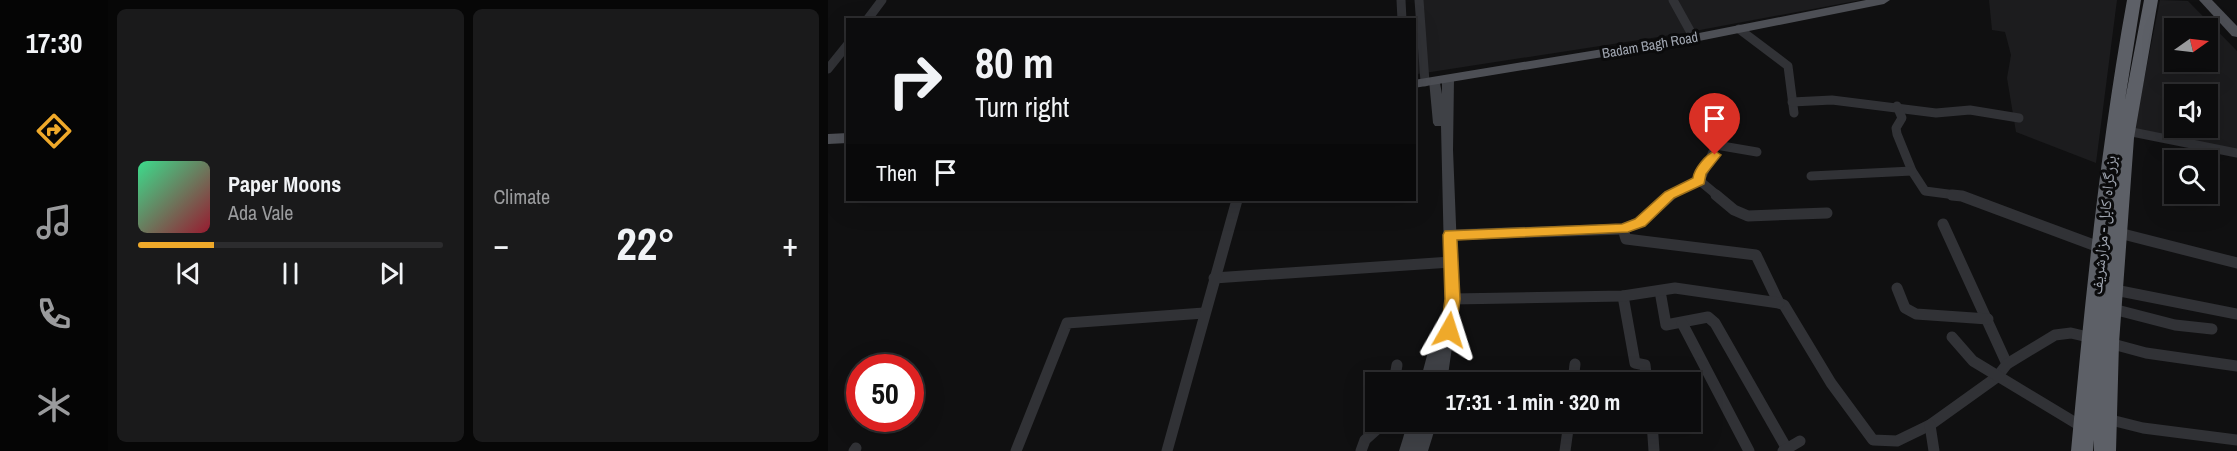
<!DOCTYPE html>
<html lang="en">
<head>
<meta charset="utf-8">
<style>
	body { margin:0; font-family:"Archivo Narrow","Noto Naskh Arabic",sans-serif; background:#1a1a1b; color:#f1f3f6; height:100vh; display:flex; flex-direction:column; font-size:22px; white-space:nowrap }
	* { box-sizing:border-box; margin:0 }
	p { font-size:20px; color:#9a9b9d }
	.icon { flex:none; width:33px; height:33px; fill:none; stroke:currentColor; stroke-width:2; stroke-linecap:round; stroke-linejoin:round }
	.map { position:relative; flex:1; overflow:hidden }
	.sheet { display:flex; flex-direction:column; gap:9px; padding:9px; background:#070707; width:720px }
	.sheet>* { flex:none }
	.banner { position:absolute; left:18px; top:18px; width:570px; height:183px; border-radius:0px; box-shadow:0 6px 24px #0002,0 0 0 2px #2c2c2e; background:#0c0c0d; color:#f1f3f6; overflow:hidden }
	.needle { width:39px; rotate:76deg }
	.buttons { position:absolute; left:1336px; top:18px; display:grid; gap:12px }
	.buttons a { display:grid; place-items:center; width:54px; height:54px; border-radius:0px; background:#0c0c0d; box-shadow:0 6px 24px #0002,0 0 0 2px #2c2c2e; font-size:30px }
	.speed { position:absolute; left:18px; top:354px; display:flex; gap:12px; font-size:30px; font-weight:700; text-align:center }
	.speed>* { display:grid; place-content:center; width:78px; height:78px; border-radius:50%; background:#0c0c0d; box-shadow:0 6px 24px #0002,0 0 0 2px #2c2c2e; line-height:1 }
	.speed .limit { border:9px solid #d22; background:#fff; color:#111 }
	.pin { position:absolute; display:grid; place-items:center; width:51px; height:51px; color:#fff; margin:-62px -26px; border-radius:50% 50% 50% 0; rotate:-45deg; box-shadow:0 0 6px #0007 }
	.pin .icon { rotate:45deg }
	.me { position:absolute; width:66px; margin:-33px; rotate:6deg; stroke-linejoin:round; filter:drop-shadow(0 0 4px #0008) }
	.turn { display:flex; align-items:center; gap:21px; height:126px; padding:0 30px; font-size:27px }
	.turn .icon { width:78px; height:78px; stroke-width:2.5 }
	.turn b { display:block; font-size:42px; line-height:51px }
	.then { display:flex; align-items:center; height:57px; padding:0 30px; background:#0003; gap:12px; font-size:22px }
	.big { font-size:45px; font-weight:700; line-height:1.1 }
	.sheet .tile { flex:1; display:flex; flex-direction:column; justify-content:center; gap:9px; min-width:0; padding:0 21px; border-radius:9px; background:#1a1a1b }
	.song { display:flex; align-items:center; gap:18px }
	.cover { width:72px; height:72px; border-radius:9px; background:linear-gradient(135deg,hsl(150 70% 55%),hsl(350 70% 35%)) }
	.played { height:6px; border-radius:3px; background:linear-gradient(90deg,#efa92a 25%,#2c2c2e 25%) }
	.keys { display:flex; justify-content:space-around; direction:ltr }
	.heat { display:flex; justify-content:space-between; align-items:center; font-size:33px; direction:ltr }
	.sheet .tiles { flex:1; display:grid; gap:9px; grid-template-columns:repeat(2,1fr) }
	.trip { position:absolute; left:537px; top:372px; width:336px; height:60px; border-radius:0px; background:#0c0c0d; box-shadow:0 6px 24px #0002,0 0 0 2px #2c2c2e; font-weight:700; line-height:60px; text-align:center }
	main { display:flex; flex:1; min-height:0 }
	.dock { display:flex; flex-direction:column; width:108px; justify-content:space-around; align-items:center; background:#050505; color:#9a9b9d }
	.dock .icon { width:42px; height:42px }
	.dock .current { color:#efa92a }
	.dock b { font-size:27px; color:#f1f3f6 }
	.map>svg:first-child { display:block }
</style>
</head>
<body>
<main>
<nav class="dock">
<b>17:30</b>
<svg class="icon current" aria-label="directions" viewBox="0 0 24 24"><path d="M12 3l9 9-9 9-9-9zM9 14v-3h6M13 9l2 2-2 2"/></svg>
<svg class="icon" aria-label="music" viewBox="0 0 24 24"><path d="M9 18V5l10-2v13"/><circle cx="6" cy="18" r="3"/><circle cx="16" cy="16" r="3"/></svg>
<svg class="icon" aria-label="phone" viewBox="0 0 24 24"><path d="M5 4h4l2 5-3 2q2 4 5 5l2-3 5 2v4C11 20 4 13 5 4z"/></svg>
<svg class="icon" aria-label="climate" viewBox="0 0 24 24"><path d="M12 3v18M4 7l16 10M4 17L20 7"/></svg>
</nav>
<section class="sheet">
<div class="tiles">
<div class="tile">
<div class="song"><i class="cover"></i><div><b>Paper Moons</b><p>Ada Vale</p></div></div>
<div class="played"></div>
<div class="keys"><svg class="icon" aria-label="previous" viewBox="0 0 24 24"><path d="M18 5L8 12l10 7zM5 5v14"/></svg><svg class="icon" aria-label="pause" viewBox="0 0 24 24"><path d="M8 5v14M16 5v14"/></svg><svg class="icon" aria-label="next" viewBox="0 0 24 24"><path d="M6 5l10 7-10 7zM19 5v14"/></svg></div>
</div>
<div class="tile"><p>Climate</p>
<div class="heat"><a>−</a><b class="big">22°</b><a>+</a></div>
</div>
</div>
</section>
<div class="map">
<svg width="1409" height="451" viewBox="0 0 1409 451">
	<rect width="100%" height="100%" fill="#101011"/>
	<!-- built -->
	<g fill="#1c1c1e" fill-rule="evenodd">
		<polygon points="588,0 1033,0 856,33 590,74"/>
		<polygon points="1161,0 1289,0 1268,163 1188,132 1179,78 1183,55 1177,32 1164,30"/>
		<path d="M 1332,0 L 1360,1 L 1409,51 L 1409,150 L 1306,130 ZM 1347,28 L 1380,28 L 1380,62 L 1347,62 ZM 1347,94 L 1380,94 L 1380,128 L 1347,128 Z"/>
	</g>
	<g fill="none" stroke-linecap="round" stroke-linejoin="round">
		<!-- street-far1 -->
		<g stroke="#313236" stroke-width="9">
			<polyline points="573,0 574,20"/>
			<polyline points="591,0 597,82"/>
			<polyline points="845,0 866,38"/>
			<polyline points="39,20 54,0"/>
			<polyline points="911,29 960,66 966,113"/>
			<polyline points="0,69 20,44"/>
			<polyline points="964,102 1004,100 1108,113 1142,110 1191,118"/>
			<polyline points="1069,106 1074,118 1068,128 1069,134 1084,171 1097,191 1135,196"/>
			<polyline points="1299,131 1409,153"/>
			<polyline points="983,176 1084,171"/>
			<polyline points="872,181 890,196"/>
			<polyline points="872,181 888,145 929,152"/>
			<polyline points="841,196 872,181"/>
		</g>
		<!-- street -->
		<g stroke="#313236" stroke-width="11">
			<polyline points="888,195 906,210 920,216 999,213"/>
			<polyline points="1124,195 1134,196 1271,247"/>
			<polyline points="1115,224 1179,364"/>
			<polyline points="795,229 798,239 928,255 951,303 956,305 1003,383 1045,440 1069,441 1102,425 1169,377 1179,364 1227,335 1243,333 1264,338"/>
			<polyline points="1291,233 1409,263"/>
			<polyline points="622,235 795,229 812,222 843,195"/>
			<polyline points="386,278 623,262"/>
			<polyline points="1069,288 1077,308 1088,314 1160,319"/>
			<polyline points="1287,290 1409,314"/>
			<polyline points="832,291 838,325 880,317 887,323 959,449"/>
			<polyline points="795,296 807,363 817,365 819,382"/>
			<polyline points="624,299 795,296 847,288 951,303"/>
			<polyline points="1285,309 1347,325 1384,329"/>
			<polyline points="854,323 921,451"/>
			<polyline points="1124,337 1145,361 1256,428"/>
			<polyline points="1281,343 1318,353 1409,366"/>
			<polyline points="566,382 569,365"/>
			<polyline points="745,382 747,364"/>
			<polyline points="1279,419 1315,428 1409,440"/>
			<polyline points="824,422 826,451"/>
			<polyline points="1102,425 1106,451"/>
			<polyline points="26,451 28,448"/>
			<polyline points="188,451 239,323 376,313"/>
			<polyline points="339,451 409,200"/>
			<polyline points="533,451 537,440 557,422"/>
			<polyline points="737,451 741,422"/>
			<polyline points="955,451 972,441"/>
		</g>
		<!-- secondary -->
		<g fill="#3f4146" fill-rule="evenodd">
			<polygon points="620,75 626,78 625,150 631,299 619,382 592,382 601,348 604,343 610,342 617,299 613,126 607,126 605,123 601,80 607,77 611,78 614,94 614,78"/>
			<polygon points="580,422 609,422 600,451 571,451"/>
		</g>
		<!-- primary -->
		<g fill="#4d4f55" fill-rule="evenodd">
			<polygon points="1038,0 1062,0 1056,4 866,42 586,88 586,80 866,34"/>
			<polygon points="1371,0 1384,0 1409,26 1409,37 1404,36"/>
			<polygon points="20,133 20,143 0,144 0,134"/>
		</g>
		<!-- highway -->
		<path fill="#5d6067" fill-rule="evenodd" d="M 1299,0 L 1313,0 L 1297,100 L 1316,0 L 1330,0 L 1306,138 L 1291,343 L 1288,451 L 1266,451 L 1266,440 L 1265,451 L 1243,451 C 1257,300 1272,149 1299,0 ZM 1281,241 L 1277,290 L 1277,295 Z"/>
	</g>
	<!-- route -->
	<path fill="#efa92a" stroke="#9b6e1b" stroke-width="1.5" d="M 887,151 L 893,155 L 878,174 L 876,184 L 846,198 L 817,226 L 800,232 L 629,240 L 632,299 L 628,330 L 626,335 L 621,337 L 615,335 L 613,330 L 617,299 L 615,235 L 617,231 L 794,224 L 807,219 L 837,192 L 865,178 C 866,169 878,154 887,151 Z"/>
	<g text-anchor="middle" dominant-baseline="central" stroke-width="6" stroke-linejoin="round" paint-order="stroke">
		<!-- far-street labels -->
		<g font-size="14" fill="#a1a7b2" stroke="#0b0b0c">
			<text transform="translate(822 45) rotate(-10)">Badam Bagh Road</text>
		</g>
		<!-- street labels -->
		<g font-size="16" fill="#a1a7b2" stroke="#0b0b0c">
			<text transform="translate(1275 225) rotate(-84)">بزرگراه کابل - مزارشریف</text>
		</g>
	</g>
</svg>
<div class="buttons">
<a><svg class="needle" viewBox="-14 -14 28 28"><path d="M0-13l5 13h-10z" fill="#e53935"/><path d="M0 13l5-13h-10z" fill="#9a9b9d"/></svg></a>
<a><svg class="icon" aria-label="sound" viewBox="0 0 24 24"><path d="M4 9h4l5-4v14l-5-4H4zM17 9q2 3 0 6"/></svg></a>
<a><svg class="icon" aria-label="search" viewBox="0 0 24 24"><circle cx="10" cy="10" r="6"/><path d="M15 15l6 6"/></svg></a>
</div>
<div class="speed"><div class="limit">50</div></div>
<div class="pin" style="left:887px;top:155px;background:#d93025"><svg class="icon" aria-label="arrive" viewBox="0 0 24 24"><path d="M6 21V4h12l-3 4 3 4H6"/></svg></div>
<svg class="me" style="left:621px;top:330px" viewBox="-20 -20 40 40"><path d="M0-17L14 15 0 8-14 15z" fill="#efa92a" stroke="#fff" stroke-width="4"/></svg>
<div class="trip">17:31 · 1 min · 320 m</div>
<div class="banner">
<div class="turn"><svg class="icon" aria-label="right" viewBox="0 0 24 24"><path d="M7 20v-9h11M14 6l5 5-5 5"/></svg><div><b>80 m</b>Turn right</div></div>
<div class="then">Then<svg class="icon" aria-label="arrive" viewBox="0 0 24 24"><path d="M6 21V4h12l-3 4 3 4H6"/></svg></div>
</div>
</div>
</main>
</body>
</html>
